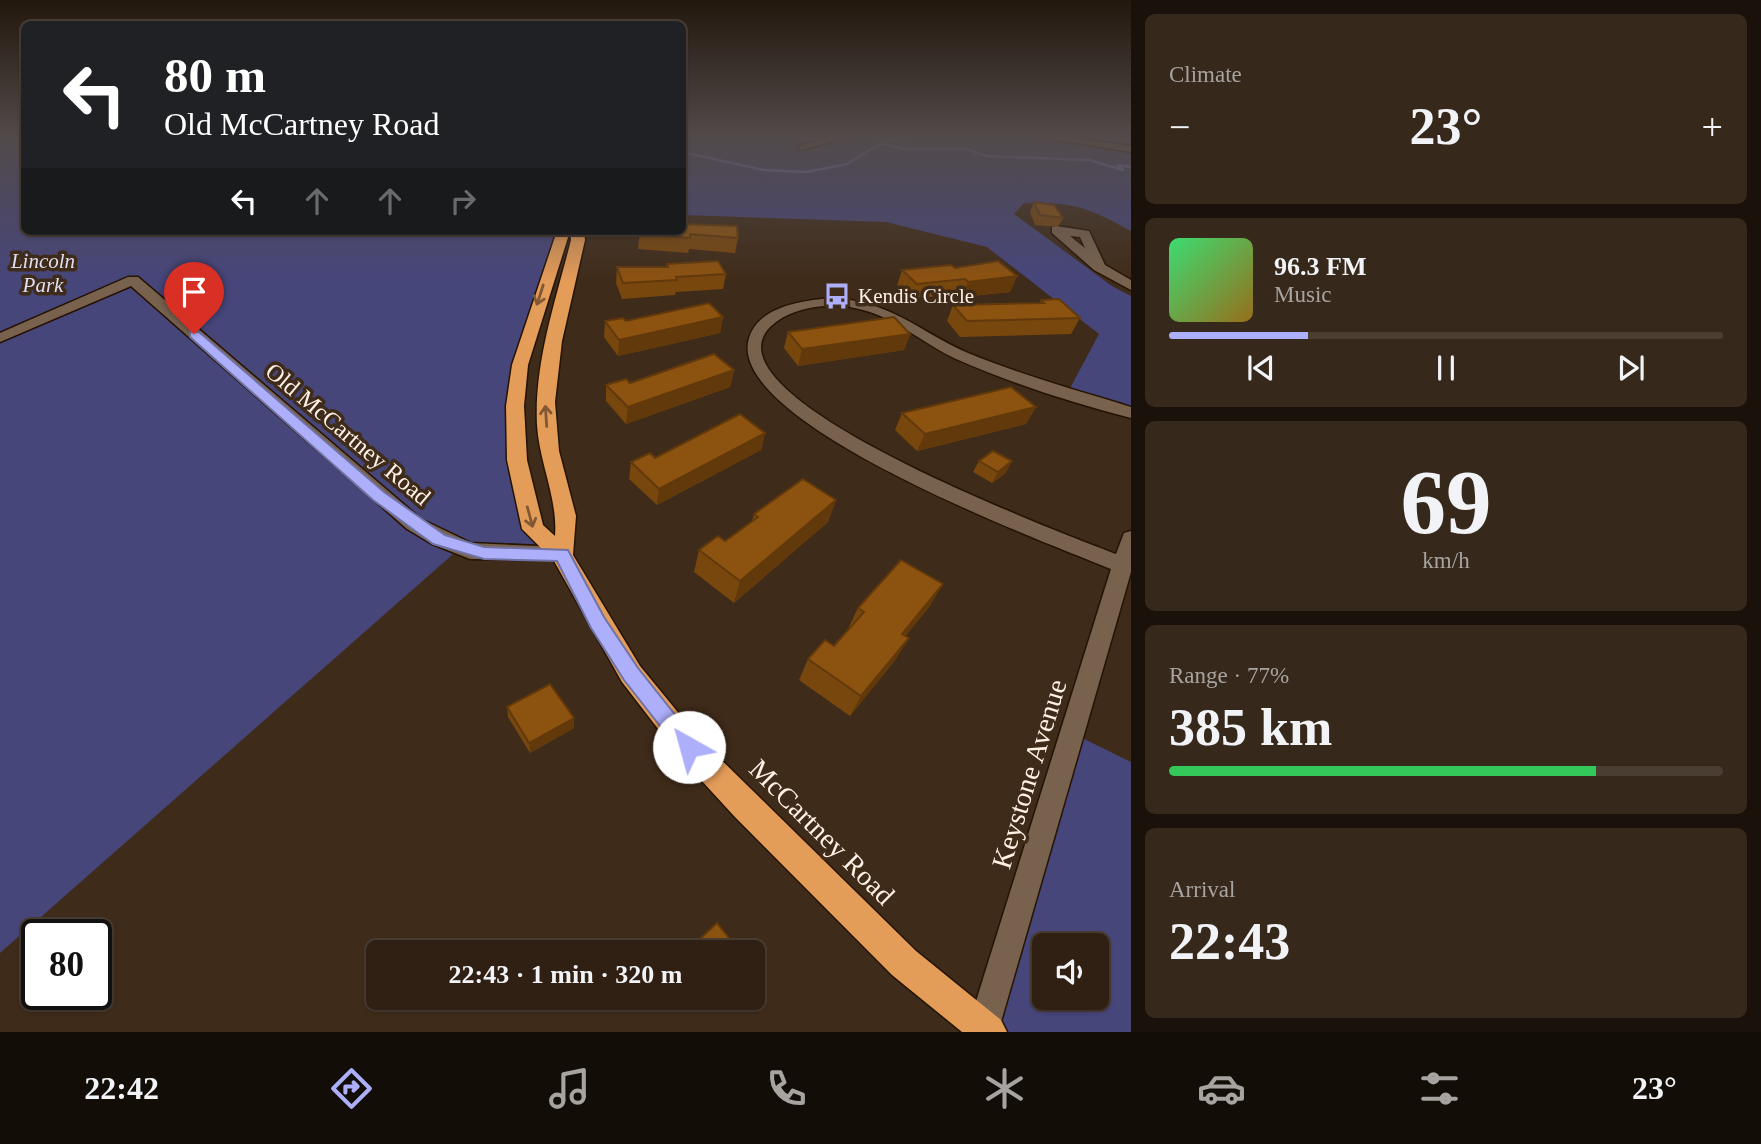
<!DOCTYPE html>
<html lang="en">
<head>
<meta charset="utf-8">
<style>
	body { margin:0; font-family:Georgia,serif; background:#37281c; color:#f1f3f6; height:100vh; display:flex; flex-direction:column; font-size:26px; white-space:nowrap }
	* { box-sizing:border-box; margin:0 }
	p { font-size:23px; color:#a7a3a0 }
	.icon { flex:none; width:38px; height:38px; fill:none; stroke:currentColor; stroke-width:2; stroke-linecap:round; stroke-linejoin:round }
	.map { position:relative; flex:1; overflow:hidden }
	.details { display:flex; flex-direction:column; gap:14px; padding:14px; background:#1a120a; width:630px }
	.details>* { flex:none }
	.top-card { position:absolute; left:21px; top:21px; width:665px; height:214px; border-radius:10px; box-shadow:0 2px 5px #0004,0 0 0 2px #4a3e33; background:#202124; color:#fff; overflow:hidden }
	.fabs { position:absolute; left:1032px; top:933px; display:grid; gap:14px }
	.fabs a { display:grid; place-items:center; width:77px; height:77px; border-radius:10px; background:#2f2013; box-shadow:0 2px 5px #0004,0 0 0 2px #4a3e33; font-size:35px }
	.speed { position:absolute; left:21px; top:919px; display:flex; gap:14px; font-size:35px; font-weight:700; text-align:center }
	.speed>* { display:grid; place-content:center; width:91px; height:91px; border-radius:50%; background:#2f2013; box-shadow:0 2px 5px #0004,0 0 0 2px #4a3e33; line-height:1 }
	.speed .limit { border:4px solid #111; border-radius:10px; background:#fff; color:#111 }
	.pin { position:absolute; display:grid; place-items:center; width:60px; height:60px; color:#fff; margin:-72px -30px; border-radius:50% 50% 50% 0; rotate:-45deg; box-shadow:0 0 7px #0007 }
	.pin .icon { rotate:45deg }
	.me { position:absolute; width:77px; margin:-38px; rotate:322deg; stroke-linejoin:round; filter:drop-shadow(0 0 5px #0008) }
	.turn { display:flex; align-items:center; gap:24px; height:147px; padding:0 28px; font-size:32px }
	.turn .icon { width:91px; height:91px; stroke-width:2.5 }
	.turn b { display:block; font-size:49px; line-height:60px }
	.lanes { display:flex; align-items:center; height:66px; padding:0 28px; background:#0003; justify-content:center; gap:35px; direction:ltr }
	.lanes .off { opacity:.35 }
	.big { font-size:52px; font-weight:700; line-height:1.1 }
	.details .card { flex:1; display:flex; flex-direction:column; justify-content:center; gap:10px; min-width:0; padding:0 24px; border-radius:10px; background:#37281c }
	.details .dial { align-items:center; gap:0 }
	.dial b { font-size:91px; line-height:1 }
	.song { display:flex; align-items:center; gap:21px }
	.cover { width:84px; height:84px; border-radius:10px; background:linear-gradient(135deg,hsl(140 70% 55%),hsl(40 70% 35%)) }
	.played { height:7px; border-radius:4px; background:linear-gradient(90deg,#adaffb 25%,#4a3e33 25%) }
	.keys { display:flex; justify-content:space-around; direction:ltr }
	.heat { display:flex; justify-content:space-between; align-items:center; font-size:38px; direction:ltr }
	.charge { height:10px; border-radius:5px; background:linear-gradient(90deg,#34c759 77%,#4a3e33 0) }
	.trip { position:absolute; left:366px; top:940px; width:399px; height:70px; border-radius:10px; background:#2f2013; box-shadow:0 2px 5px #0004,0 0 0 2px #4a3e33; font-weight:700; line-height:70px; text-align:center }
	.tabs { display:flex; height:112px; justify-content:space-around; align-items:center; background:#130d08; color:#a7a3a0 }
	.tabs .icon { width:49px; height:49px }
	.tabs .on { color:#adaffb }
	.tabs b { font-size:32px; color:#f1f3f6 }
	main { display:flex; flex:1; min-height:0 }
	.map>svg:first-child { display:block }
</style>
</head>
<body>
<main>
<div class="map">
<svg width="1131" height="1032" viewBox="0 0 1131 1032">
	<rect width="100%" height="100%" fill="#3f2b19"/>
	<!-- green -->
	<g fill="#47467b" fill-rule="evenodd">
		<polygon points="0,136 24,136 24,231 564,231 520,365 527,506 562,555 460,548 0,953"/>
		<path d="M 683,136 L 1131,136 L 1131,231 C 1088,207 1074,202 1024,203 L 1014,214 L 1112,286 L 1131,296 L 1131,413 L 1068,392 L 1099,334 L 987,247 L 886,222 L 683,215 Z"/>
		<path d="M 1074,734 L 1131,762 L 1131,1032 L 989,1032 ZM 1045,945 L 1097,945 L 1097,998 L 1045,998 Z"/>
	</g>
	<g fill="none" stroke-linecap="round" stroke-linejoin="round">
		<!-- stream -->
		<g stroke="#7273b9" stroke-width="2.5">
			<polyline points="0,138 5,136"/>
			<polyline points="879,143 903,149 966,149 987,156 1089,160 1123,170 1118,165 1131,167"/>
			<polyline points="682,152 764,170 806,172 847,164 888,139 914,136"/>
		</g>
		<!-- minor casing -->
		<g stroke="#251303" stroke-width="3">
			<g id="minor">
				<polygon points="828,136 838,136 838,140 802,150 797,147"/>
				<polygon points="1033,136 1061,136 1131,146 1131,152"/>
				<path d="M 1056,226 L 1089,231 L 1105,265 L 1131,280 L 1131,290 L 1094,270 L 1052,233 L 1052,227 ZM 1070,236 L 1080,237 L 1085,248 Z"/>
				<polygon points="128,277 138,277 421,519 471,543 562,547 569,550 572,555 569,560 470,559 432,544 407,529 131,286 0,342 0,333"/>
				<path d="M 830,298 C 892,301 916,330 968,353 C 1021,375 1076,390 1131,407 L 1131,418 C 1072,403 1011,383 956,359 C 924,344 897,319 863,310 C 836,302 799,305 776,322 C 680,393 1076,538 1116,554 L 1124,533 L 1131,531 L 1131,572 L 998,1032 L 970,1032 L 968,1027 L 1111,569 C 1050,544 723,423 749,338 C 759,306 802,301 830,298 Z"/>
			</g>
		</g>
		<!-- highway casing -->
		<g stroke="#251303" stroke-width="3">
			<path id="highway" d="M 557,231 L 584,231 L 585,240 L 562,341 L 555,402 L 559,451 L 576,516 L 573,555 L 640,666 L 699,738 L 916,951 L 1001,1020 L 1007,1032 L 962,1032 L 892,975 L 734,816 L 679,756 L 622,682 L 554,561 L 522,529 L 507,460 L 506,406 L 512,365 ZM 570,231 L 571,240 C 556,300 534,362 537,425 C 539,462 558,499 555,536 L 543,525 L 527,460 L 524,406 L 528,365 Z"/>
		</g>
		<!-- minor -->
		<use href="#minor" fill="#78624e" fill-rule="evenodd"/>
		<!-- highway -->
		<use href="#highway" fill="#e49c59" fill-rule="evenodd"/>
	</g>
	<!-- wall -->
	<g fill="#78470e">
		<polygon points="1034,202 1063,218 1058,227 1035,225 1030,212"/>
		<polygon points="640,231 738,238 735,253 689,249 688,253 638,249"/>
		<polygon points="667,264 726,274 723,289 676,292 675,295 622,299 616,283 617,267 666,267"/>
		<polygon points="955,268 1017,276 1010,292 962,297 958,294 911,299 897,286 902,270"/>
		<polygon points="1041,300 1080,318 1071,334 960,337 947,321 953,305 1040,303"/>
		<polygon points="723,317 720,333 618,356 604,337 605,321"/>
		<polygon points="788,332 910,334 904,350 798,366 784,348"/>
		<polygon points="734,370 730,387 626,424 606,401 606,385"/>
		<polygon points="1036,407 1026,424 917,451 895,430 902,413"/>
		<polygon points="765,433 761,450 657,505 629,479 631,462"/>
		<polygon points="979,461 1006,473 992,483 973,472"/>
		<polygon points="836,500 828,522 734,603 694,572 699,550 725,541 752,521 754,514"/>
		<polygon points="930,606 905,636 896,659 850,716 799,680 808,659 834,646 848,630 848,629 858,608"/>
		<polygon points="507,707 574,728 530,753 508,717"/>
	</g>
	<!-- shaded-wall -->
	<g fill="#62390b">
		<polygon points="1017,276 1010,292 962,297 968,282"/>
		<polygon points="723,317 720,333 618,356 619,340"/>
		<polygon points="910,334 904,350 798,366 802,349"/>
		<polygon points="734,370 730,387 626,424 628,407"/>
		<polygon points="1036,407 1026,424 917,451 925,434"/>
		<polygon points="765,433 761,450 657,505 659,489"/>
		<polygon points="1012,461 1006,473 992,483 998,472"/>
		<polygon points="836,500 828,522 734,603 740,581"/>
		<polygon points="943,584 930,606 890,655 902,634"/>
		<polygon points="909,638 896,659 850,716 861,696"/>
		<polygon points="574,718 574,728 530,753 529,743"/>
	</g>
	<!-- building -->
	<g fill="#8c5210" stroke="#62390b" stroke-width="2">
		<polygon points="1034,202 1054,205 1063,218 1040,215"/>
		<polygon points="682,224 737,226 738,238 690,234 690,238 639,234 640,231 682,231"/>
		<polygon points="718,261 726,274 676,277 677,280 623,283 617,267 668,267 667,264"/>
		<polygon points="998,261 1017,276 968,282 965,279 917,284 902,270 951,265 955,268"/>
		<polygon points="1059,299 1080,318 967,321 953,305 1044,303 1041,300"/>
		<polygon points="709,303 723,317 619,340 605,321 623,318 626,321"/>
		<polygon points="894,317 910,334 802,349 788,332"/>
		<polygon points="714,354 734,370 628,407 606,385 626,379 630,383"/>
		<polygon points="1011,387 1036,407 925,434 902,413"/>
		<polygon points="740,414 765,433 659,489 631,462 650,453 655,458"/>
		<polygon points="993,451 1012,461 998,472 979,461"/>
		<polygon points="803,479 836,500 740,581 699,550 718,536 725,541 758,517 754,514"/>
		<polygon points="901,560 943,584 902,634 909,638 861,696 808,659 825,640 834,646 864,612 858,608"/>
		<polygon points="550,684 574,718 529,743 507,707"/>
		<polygon points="717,923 740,952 686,952"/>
	</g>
	<!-- one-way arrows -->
	<defs><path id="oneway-shaft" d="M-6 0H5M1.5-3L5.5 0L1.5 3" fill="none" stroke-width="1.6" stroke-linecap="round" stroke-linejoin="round" transform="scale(1.75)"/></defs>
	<g stroke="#815833">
		<use href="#oneway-shaft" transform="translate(540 295) rotate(108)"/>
		<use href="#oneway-shaft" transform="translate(546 416) rotate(-94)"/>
		<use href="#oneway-shaft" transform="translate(530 517) rotate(75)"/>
	</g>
	<!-- sky -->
	<linearGradient id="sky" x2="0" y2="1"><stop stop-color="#23180e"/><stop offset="0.48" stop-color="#524a49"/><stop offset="1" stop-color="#524a49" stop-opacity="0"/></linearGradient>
	<rect width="1131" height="281" fill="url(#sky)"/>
	<!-- route -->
	<polygon fill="#adaffb" stroke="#7072a3" stroke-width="2" points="190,332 199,332 384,492 445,535 484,547 568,550 604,617 638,668 696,741 700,747 696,754 689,757 682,754 624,680 591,628 557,561 484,559 433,544 373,500 190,337"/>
	<!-- icons -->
	<defs>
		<g id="bus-bare" transform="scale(2.1)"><path d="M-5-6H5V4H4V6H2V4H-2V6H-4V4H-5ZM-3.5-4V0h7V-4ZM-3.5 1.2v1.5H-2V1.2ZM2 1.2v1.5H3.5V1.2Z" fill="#adaffb" stroke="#3f2b19" stroke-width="2.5" paint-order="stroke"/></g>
	</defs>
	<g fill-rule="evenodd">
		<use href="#bus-bare" x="837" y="296"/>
	</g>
	<g text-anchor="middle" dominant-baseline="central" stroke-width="7" stroke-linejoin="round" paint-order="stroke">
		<!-- far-park labels -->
		<g font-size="21" font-style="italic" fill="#dedff3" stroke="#3f2b19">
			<text x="43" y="261">Lincoln<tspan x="43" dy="24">Park</tspan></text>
		</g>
		<!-- far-poi labels -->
		<g font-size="21" fill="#fff1e6" stroke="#3f2b19" text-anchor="start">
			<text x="858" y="296">Kendis Circle</text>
		</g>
		<!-- street labels -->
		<g font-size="24" fill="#fff1e6" stroke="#3f2b19">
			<text transform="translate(348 434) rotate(40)">Old McCartney Road</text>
		</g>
		<!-- near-street labels -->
		<g font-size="28" fill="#fff1e6" stroke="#3f2b19">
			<text transform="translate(1029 774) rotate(-73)">Keystone Avenue</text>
			<text transform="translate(822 832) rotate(45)">McCartney Road</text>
		</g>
	</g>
</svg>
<div class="fabs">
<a><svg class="icon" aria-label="sound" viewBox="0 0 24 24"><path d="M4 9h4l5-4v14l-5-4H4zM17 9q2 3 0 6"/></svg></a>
</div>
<div class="speed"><div class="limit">80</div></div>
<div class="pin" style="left:194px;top:334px;background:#d93025"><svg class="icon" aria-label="arrive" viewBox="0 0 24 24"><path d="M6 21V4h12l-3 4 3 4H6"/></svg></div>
<svg class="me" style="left:689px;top:747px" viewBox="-20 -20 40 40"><circle r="19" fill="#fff"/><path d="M0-13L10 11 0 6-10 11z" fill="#adaffb"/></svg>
<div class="trip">22:43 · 1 min · 320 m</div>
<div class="top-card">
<div class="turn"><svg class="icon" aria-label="left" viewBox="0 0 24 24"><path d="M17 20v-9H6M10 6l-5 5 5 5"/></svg><div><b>80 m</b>Old McCartney Road</div></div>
<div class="lanes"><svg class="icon" aria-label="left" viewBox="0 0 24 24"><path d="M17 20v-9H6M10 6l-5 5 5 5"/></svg><svg class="icon off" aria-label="ahead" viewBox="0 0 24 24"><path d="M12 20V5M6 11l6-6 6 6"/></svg><svg class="icon off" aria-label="ahead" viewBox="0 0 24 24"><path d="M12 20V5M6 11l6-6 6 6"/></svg><svg class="icon off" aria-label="right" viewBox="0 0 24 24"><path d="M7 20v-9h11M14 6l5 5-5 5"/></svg></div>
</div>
</div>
<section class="details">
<div class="card"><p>Climate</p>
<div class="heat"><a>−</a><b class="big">23°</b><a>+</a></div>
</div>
<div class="card">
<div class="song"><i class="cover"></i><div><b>96.3 FM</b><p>Music</p></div></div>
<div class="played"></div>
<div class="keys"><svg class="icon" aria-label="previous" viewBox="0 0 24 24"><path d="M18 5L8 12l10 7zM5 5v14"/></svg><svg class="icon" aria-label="pause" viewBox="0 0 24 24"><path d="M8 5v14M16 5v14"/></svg><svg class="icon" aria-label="next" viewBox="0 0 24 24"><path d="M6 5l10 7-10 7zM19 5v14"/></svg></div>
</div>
<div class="card dial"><b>69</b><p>km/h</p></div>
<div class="card"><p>Range · 77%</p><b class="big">385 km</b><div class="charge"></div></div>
<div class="card"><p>Arrival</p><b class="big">22:43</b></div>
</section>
</main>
<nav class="tabs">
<b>22:42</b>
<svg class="icon on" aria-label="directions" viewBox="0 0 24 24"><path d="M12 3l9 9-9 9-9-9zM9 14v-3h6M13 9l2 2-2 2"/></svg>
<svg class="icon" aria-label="music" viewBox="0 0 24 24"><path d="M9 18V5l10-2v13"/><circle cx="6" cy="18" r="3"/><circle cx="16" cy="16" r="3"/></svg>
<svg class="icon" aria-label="phone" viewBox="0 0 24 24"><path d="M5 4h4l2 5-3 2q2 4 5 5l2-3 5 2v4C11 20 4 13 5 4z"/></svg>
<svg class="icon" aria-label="climate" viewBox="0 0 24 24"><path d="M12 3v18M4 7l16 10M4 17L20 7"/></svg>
<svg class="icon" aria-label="car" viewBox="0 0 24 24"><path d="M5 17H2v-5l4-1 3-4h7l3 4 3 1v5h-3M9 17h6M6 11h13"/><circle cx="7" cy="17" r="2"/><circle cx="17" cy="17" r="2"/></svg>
<svg class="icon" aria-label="filters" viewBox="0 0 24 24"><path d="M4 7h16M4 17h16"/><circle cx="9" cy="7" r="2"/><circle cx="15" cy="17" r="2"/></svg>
<b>23°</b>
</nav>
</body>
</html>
